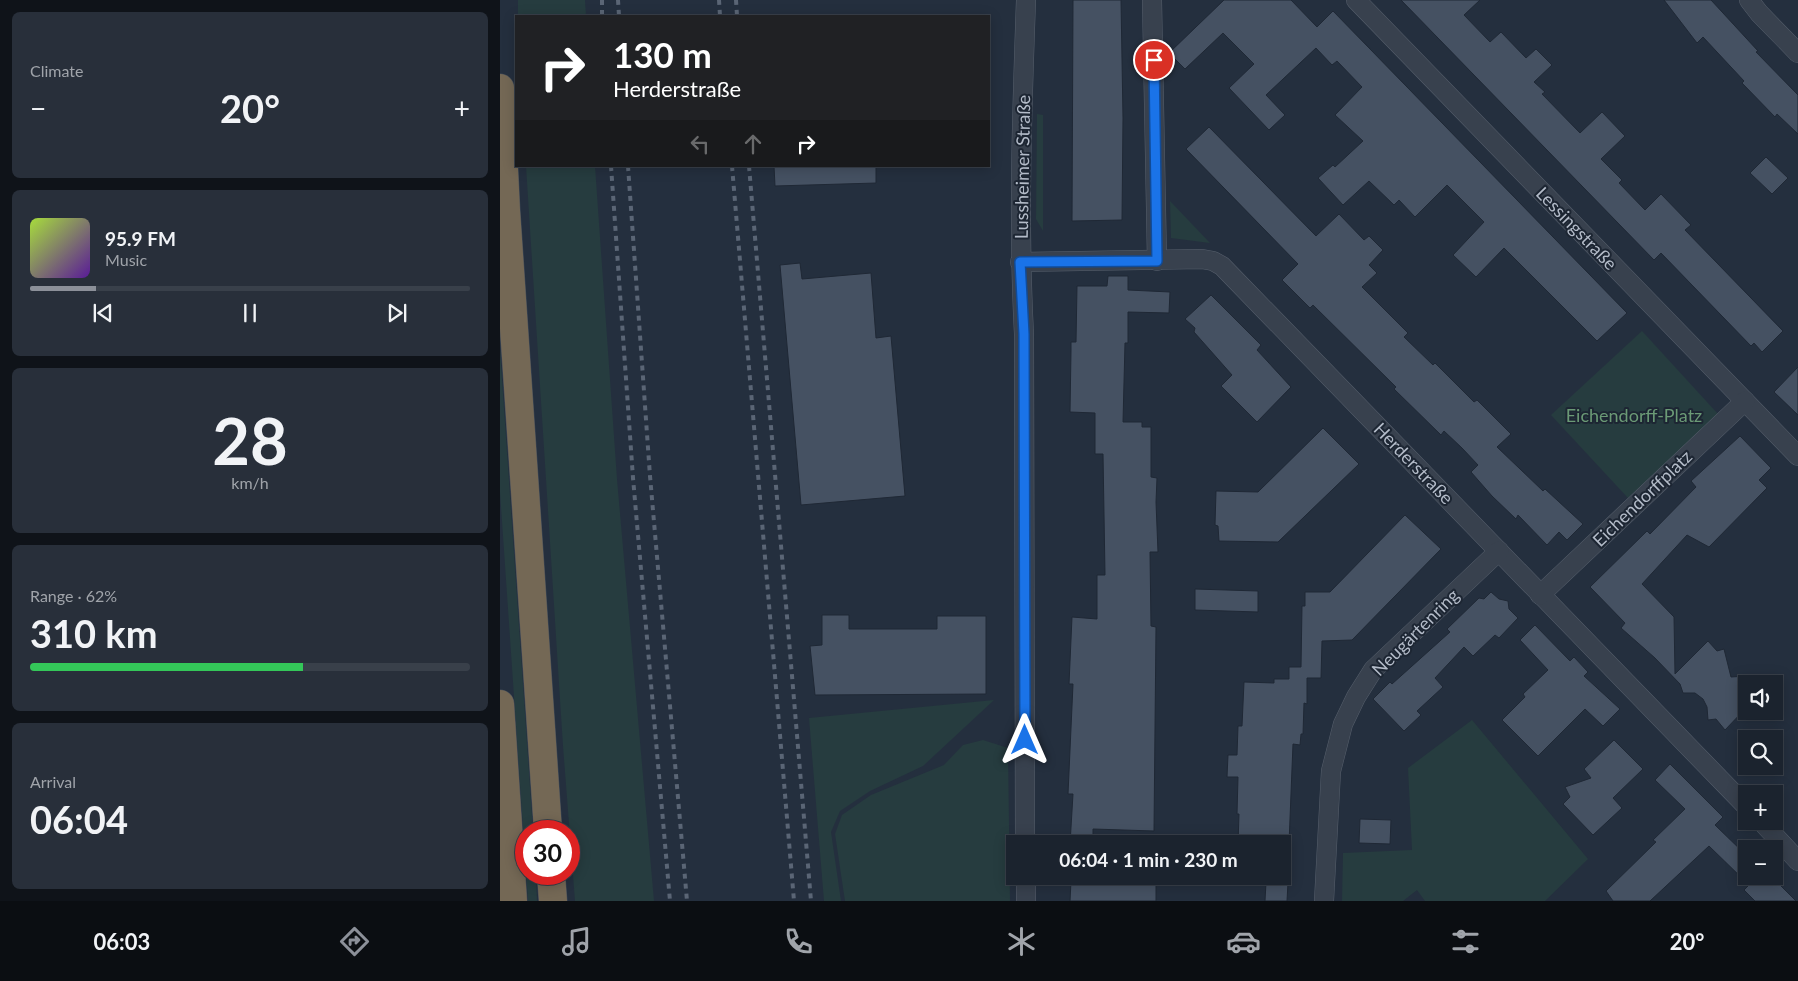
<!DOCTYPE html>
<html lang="en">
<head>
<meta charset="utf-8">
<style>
	body { margin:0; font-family:Lato,sans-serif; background:#282f3a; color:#f1f3f6; height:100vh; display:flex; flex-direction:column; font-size:19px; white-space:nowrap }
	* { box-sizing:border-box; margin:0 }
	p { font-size:16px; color:#a0a4aa }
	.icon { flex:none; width:28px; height:28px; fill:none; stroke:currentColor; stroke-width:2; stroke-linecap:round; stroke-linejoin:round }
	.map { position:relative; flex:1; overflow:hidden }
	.details { display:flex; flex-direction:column; gap:12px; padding:12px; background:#0f1319; width:500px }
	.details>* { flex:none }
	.hud { position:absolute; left:15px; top:15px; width:475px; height:152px; border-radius:0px; box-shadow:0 2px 12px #0003,0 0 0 1px #39404a; background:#202124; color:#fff; overflow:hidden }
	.fabs { position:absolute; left:1238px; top:675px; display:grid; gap:10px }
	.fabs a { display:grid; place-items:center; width:45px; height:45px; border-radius:0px; background:#1b232e; box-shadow:0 2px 12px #0003,0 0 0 1px #39404a; font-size:25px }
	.speed { position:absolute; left:15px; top:820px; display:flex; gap:10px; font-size:25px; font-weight:700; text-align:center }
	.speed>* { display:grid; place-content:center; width:65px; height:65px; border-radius:50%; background:#1b232e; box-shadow:0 2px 12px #0003,0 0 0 1px #39404a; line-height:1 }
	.speed .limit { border:8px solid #d22; background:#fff; color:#111 }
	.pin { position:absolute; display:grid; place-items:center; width:42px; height:42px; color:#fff; margin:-21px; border:2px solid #fff; border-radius:50%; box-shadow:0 1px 5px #0007 }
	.me { position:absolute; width:55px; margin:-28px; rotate:0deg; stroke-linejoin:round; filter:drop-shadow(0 0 4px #0008) }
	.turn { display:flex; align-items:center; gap:18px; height:105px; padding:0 15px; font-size:22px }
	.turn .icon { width:65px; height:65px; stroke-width:2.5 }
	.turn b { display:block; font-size:35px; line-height:42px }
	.lanes { display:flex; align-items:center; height:48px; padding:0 15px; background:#0003; justify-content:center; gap:25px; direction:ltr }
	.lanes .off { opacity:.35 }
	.big { font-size:38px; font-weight:700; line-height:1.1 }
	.details .widget { flex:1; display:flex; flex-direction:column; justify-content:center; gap:8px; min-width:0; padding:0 18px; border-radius:8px; background:#282f3a }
	.details .dial { align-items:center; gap:0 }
	.dial b { font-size:65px; line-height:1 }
	.song { display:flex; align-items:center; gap:15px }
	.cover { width:60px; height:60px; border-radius:8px; background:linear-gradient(135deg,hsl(80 70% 55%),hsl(270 70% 35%)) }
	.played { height:5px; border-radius:2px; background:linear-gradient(90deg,#8c9099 15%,#39404a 15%) }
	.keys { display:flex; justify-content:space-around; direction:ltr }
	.heat { display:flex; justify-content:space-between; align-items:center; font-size:28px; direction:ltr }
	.charge { height:8px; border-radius:4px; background:linear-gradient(90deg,#34c759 62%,#39404a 0) }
	.trip { position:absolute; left:506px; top:835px; width:285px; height:50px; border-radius:0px; background:#1b232e; box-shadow:0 2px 12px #0003,0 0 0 1px #39404a; font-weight:700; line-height:50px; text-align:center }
	.dock { display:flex; height:80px; justify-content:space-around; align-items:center; background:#0b0e12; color:#a0a4aa }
	.dock .icon { width:35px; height:35px }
	.dock .active { color:#8c9099 }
	.dock b { font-size:22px; color:#f1f3f6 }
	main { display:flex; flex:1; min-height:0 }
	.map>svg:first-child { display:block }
</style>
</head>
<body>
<main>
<section class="details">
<div class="widget"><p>Climate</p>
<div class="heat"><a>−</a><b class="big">20°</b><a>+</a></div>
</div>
<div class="widget">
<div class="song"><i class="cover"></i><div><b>95.9 FM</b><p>Music</p></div></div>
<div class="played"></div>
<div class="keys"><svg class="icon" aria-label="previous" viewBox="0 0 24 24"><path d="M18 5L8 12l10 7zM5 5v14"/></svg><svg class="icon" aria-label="pause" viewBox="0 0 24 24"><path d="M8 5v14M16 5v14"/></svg><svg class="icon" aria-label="next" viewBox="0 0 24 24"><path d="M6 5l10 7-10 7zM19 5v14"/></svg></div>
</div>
<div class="widget dial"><b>28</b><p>km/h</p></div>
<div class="widget"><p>Range · 62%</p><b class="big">310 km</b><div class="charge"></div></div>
<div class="widget"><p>Arrival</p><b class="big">06:04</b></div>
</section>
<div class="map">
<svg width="1298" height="901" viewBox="0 0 1298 901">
	<rect width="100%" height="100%" fill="#242f3e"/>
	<!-- green -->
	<g fill="#263c3f">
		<polygon points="18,0 85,0 86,16 18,16"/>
		<polygon points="537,114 543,115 543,231 536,219"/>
		<polygon points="26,166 95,166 117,479 154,901 75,901 63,746"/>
		<polygon points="670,201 710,243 671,238"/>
		<polygon points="1142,331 1218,414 1128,498 1051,415"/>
		<polygon points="0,350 33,831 26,831 26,874 36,874 37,901 28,901 0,492"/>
		<polygon points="494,700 423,766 370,791 340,811 331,832 341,901 324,901 309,718"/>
		<polygon points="972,720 1088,859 1045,901 925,901 917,890 903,901 842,901 843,853 912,850 908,768"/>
		<polygon points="483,740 508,748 510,901 345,901 335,834 342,815 371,795 444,765 463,745"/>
	</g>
	<!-- building -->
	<g fill="#455162" stroke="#1f2835">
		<polygon points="573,0 621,0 623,118 622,220 572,221"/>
		<polygon points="724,0 791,0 817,27 833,11 1127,313 1097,341 1004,248 976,277 953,255 984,222 947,185 915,217 899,200 894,205 869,181 843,205 818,178 833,165 835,167 863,141 835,115 862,87 837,61 832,65 816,48 766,95 785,115 769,130 729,88 754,64 723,33 685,69 669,53"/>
		<polygon points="901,0 980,0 964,15 990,42 1001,32 1026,58 1036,49 1052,65 1034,82 1045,92 1042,94 1080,133 1102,112 1125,136 1101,159 1122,180 1119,183 1145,210 1161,194 1191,225 1185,230 1283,331 1262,352 1254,343 1251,346 1161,253 1154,260"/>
		<polygon points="1164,0 1211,0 1258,51 1256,52 1298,95 1298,134 1277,114 1275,117 1242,83 1244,81 1203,37 1197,43"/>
		<polygon points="709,127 816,236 839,214 864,240 869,236 883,250 869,265 877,273 862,287 908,333 904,337 933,365 935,363 974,402 977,400 1011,434 997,447 1043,491 1045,489 1083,524 1067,540 1059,532 1047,545 1018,515 1016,519 992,496 971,472 978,465 962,448 944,431 941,435 894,389 896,387 813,305 810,308 782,280 798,264 686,149"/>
		<polygon points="1266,157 1288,178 1272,194 1250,173"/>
		<polygon points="274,166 376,166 376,183 275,186"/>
		<polygon points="300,263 302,279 371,273 376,338 391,336 405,496 301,505 280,265"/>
		<polygon points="608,276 628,276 628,290 670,292 669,313 628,312 628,343 625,343 623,422 642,422 642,427 651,427 651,477 657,478 656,502 658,552 650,552 651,626 656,627 654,831 593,829 593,844 570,844 573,794 568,794 573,684 569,684 572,617 597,619 597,575 605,575 603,454 595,454 595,413 570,412 571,351 571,342 576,342 577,286 607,286"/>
		<polygon points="711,295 761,345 757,350 791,387 757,422 721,386 732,375 694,332 695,328 685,319"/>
		<polygon points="1298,367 1298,415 1274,392"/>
		<polygon points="823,428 859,464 778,542 719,541 718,526 715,525 716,491 758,492"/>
		<polygon points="1240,436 1271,468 1259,480 1267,488 1209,547 1187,535 1142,584 1174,617 1175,674 1208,641 1217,651 1224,649 1231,677 1246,676 1246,708 1225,730 1216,719 1208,720 1207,707 1203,699 1195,693 1183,693 1180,684 1155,658 1121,628 1125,623 1090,587 1147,531 1150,534 1196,487 1191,481"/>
		<polygon points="905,515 941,549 852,640 822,641 821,678 807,678 807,704 804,703 803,734 801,734 800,745 793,744 789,844 738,844 739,814 737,814 738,777 727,777 728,755 737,755 738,726 742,726 744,682 774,683 774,679 789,679 789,667 801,667 802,606 805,606 805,592 830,592"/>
		<polygon points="695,589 758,591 758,612 695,610"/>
		<polygon points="991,592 999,599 1008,601 1009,609 1018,618 999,638 995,635 973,656 964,647 935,678 943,687 917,711 921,715 904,731 873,699 890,682 892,684 950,632 947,629 979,598 984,599"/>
		<polygon points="322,615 349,615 349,629 437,629 437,616 486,616 486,694 315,695 310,646 322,645"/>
		<polygon points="1035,625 1070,661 1074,657 1088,672 1084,676 1120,709 1103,726 1085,709 1038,756 1002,720 1025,697 1023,694 1048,670 1020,640"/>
		<polygon points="1114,740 1143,769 1113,798 1122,808 1093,835 1063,804 1070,797 1065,787 1091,778 1084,769"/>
		<polygon points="1170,764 1223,817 1215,825 1246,855 1246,882 1209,846 1150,901 1113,901 1106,891 1156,842 1153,840 1185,809 1155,780"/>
		<polygon points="860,819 891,820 890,844 859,843"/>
		<polygon points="606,876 656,876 656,901 570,901 571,881 605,882"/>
		<polygon points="1258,876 1271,876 1296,901 1255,901 1244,890"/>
		<polygon points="766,882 788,883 787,901 765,901"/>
	</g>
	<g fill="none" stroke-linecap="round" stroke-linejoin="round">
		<!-- street casing -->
		<g stroke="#565f6c" stroke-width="20">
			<g id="street">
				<polyline points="652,0 657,261"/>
				<polyline points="856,0 1298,456"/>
				<polyline points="1249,0 1259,13 1298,53"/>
				<polyline points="520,262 702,259 713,261 722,266 1246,806"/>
				<polyline points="1040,595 1245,401"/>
				<polyline points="1261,821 1298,861"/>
				<path d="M 525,844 L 524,334 C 518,223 522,111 526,0"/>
				<polyline points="526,876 526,901"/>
				<polyline points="824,901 831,771 843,724 856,697 873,670 999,551"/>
			</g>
		</g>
		<!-- highway casing -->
		<g stroke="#434c59" stroke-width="29">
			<g id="highway">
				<polyline points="0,88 6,210 48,831"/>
				<polyline points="0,704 13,901"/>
				<polyline points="51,874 53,901"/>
			</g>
		</g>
		<!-- street -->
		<use href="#street" stroke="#38414e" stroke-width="19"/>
		<!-- highway -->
		<use href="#highway" stroke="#746855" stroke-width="28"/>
		<!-- rail -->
		<g stroke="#5a6575" stroke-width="4" stroke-dasharray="5 5" stroke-linecap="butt">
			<polyline points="102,0 102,16"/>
			<polyline points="118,0 119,16"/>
			<polyline points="219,0 220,16"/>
			<polyline points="236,0 237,16"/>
			<polyline points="111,166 133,478 170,901"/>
			<polyline points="128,166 150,476 187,901"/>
			<polyline points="232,166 294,901"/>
			<polyline points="249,166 311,901"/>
		</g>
	</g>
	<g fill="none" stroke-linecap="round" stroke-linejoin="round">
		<!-- route casing -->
		<g stroke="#114b97" stroke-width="12">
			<polyline id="route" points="525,740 524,334 520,262 657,261 654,60"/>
		</g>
		<!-- route -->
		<use href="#route" stroke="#1a73e8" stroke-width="9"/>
	</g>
	<g text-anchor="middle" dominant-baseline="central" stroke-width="4" stroke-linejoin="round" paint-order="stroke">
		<!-- street labels -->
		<g font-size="18" fill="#b4bcc9" stroke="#1d2633">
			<text transform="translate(522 167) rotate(-89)">Lussheimer Straße</text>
			<text transform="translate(1077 228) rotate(46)">Lessingstraße</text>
			<text transform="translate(914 463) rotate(46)">Herderstraße</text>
			<text transform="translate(1142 498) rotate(-44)">Eichendorffplatz</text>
			<text transform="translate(915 632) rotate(-45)">Neugärtenring</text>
		</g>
		<!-- park labels -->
		<g font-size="18" fill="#6b9a76" stroke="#1d2633">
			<text x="1134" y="415">Eichendorff-Platz</text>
		</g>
	</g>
</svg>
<div class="fabs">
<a><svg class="icon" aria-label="sound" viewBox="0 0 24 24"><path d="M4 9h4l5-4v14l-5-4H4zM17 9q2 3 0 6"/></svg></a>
<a><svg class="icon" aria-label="search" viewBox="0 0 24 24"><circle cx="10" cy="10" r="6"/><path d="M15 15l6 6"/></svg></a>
<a>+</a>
<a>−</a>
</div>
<div class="speed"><div class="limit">30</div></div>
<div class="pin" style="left:654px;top:60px;background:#d93025"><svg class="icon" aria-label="arrive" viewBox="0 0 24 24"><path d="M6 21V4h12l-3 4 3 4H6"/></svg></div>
<svg class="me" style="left:525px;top:740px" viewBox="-20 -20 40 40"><path d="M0-17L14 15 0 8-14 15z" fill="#1a73e8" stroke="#fff" stroke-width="4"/></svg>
<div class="trip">06:04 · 1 min · 230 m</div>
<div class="hud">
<div class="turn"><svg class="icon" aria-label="right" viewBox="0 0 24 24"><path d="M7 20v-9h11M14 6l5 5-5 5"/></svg><div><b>130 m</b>Herderstraße</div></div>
<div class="lanes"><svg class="icon off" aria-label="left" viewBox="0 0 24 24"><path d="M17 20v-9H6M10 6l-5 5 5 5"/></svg><svg class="icon off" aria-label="ahead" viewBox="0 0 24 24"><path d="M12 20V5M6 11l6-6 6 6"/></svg><svg class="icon" aria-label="right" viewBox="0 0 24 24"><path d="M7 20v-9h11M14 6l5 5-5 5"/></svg></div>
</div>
</div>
</main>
<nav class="dock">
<b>06:03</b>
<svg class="icon active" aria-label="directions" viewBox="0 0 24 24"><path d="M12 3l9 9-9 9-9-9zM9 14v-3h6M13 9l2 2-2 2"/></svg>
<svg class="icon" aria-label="music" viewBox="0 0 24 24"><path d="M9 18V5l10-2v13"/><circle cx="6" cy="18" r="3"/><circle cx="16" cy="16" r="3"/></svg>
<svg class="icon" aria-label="phone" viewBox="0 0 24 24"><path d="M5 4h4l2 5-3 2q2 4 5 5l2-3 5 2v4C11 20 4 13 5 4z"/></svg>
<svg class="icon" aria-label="climate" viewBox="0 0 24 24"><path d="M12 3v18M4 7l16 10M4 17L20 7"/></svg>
<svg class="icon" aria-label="car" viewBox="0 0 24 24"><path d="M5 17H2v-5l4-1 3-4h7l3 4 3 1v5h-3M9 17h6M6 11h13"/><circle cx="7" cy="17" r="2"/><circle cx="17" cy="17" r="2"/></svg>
<svg class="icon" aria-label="filters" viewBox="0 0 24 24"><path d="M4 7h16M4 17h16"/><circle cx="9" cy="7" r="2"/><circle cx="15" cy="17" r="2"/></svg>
<b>20°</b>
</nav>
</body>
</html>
